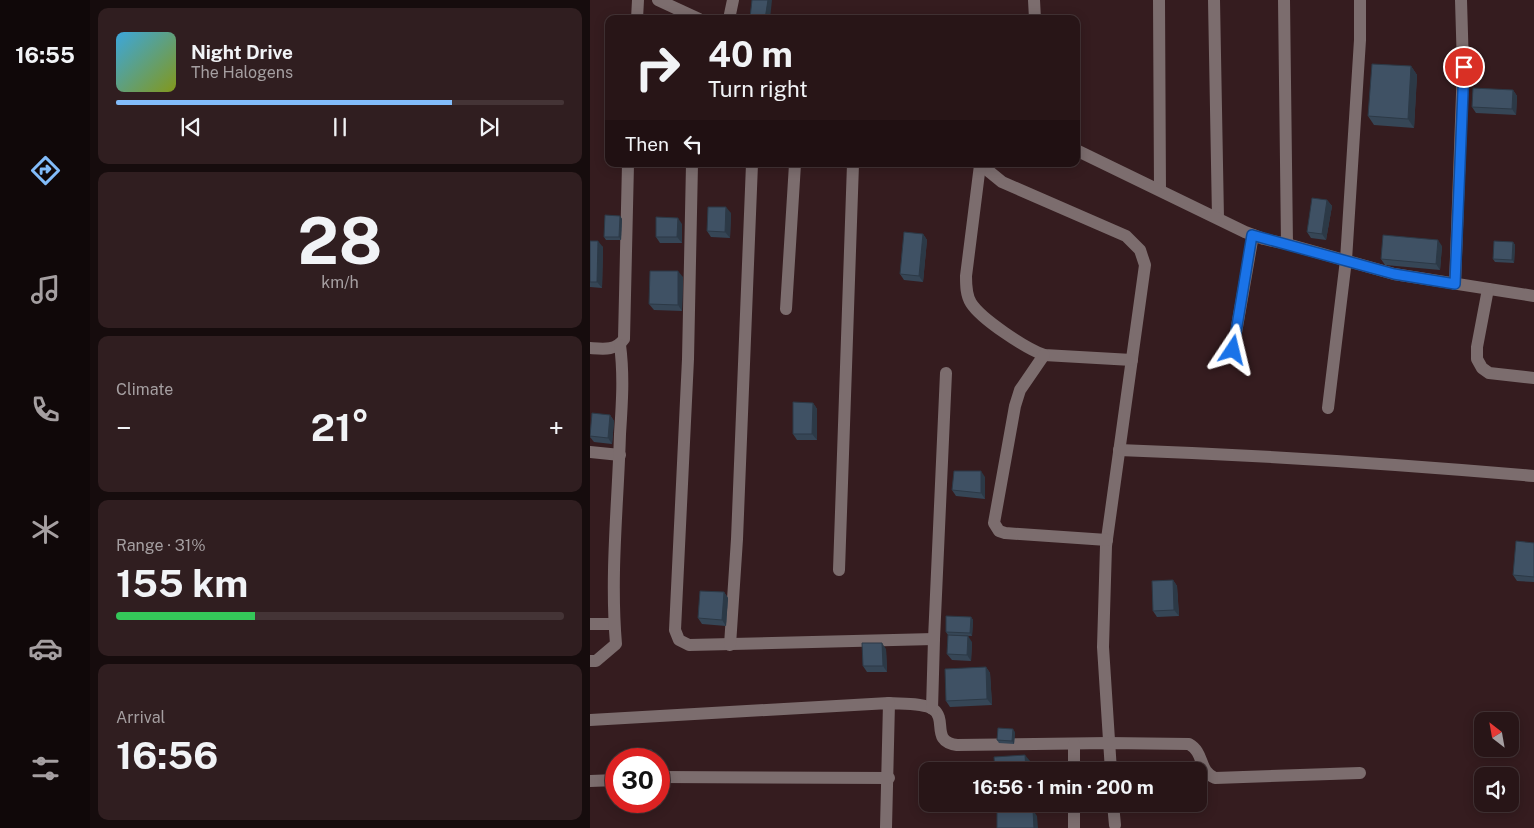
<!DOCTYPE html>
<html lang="en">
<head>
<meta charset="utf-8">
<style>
	body { margin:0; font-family:"Public Sans",sans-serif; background:#301e20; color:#f1f3f6; height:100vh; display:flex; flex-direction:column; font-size:19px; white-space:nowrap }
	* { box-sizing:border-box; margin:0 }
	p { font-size:16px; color:#a59fa1 }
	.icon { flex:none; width:28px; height:28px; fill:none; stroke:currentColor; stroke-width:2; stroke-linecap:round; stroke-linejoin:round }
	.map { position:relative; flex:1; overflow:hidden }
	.side { display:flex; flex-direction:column; gap:8px; padding:8px; background:#160c0d; width:500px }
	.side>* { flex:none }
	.guide { position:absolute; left:15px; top:15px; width:475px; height:152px; border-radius:10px; box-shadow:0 2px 12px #0003,0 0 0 1px #443436; background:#281517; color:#f1f3f6; overflow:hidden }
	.needle { width:32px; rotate:329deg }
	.fabs { position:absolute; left:884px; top:712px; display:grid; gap:10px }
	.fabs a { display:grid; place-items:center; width:45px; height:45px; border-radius:10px; background:#281517; box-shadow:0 2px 12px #0003,0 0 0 1px #443436; font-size:25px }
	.speed { position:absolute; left:15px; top:748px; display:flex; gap:10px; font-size:25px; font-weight:700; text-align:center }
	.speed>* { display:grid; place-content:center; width:65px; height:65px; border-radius:50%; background:#281517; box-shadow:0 2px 12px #0003,0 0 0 1px #443436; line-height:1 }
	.speed .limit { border:8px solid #d22; background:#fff; color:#111 }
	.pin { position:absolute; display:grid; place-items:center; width:42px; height:42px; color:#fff; margin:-21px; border:2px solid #fff; border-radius:50%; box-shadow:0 1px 5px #0007 }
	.me { position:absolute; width:55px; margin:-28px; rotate:10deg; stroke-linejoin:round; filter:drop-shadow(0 0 4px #0008) }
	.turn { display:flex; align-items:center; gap:18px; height:105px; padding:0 20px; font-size:22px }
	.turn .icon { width:65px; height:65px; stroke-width:2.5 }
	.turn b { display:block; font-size:35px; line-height:42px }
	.then { display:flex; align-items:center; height:48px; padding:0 20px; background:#0003; gap:10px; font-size:19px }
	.big { font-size:38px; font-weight:700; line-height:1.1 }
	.side .tile { flex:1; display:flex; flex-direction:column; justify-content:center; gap:8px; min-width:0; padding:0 18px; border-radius:10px; background:#301e20 }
	.side .dial { align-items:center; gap:0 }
	.dial b { font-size:65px; line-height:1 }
	.song { display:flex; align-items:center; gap:15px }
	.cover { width:60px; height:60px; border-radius:8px; background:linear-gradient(135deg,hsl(200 70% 55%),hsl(70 70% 35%)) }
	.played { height:5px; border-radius:2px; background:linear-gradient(90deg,#82bcfa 75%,#443436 75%) }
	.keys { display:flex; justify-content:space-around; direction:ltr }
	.heat { display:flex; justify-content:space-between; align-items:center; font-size:28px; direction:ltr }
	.charge { height:8px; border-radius:4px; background:linear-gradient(90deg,#34c759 31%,#443436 0) }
	.trip { position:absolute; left:329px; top:762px; width:288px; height:50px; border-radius:10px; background:#281517; box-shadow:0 2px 12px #0003,0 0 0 1px #443436; font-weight:700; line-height:50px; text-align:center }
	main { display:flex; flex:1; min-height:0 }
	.menu { display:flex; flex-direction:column; width:90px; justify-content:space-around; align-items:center; background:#100809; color:#a59fa1 }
	.menu .icon { width:35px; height:35px }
	.menu .active { color:#82bcfa }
	.menu b { font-size:22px; color:#f1f3f6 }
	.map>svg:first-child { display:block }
</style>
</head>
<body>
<main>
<nav class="menu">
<b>16:55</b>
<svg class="icon active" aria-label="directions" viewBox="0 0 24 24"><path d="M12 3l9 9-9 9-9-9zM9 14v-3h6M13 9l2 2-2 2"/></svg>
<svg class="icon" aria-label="music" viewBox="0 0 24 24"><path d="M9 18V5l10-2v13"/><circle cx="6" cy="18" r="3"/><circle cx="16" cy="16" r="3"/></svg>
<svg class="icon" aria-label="phone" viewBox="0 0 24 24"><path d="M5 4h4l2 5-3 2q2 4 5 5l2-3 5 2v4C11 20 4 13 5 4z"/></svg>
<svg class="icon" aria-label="climate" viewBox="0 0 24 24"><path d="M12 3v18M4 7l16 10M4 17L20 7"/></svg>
<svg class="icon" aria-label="car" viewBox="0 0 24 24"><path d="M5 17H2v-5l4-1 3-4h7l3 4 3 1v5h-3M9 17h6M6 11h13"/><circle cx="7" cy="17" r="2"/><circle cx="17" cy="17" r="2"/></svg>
<svg class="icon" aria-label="filters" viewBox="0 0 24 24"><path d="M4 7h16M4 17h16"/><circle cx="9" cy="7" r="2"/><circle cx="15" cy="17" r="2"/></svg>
</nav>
<section class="side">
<div class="tile">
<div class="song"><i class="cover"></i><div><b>Night Drive</b><p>The Halogens</p></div></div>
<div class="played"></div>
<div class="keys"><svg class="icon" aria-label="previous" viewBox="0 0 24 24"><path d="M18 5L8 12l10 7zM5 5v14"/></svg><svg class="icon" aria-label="pause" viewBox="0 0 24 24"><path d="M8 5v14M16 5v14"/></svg><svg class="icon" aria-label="next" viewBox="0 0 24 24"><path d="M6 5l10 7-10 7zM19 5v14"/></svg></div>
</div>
<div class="tile dial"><b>28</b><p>km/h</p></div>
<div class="tile"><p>Climate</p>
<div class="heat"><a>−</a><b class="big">21°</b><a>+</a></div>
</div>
<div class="tile"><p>Range · 31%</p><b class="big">155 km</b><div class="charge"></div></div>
<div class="tile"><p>Arrival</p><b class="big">16:56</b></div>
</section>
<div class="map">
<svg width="944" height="828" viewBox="0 0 944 828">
	<rect width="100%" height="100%" fill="#351c1f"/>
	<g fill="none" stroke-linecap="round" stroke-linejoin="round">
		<!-- minor -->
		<g stroke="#7c6d6e" stroke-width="12">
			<polyline points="68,0 109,19"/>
			<polyline points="444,0 445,19"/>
			<polyline points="569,0 570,190"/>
			<polyline points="624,0 628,218"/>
			<polyline points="694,0 697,244"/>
			<polyline points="47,19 48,0"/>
			<polyline points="139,19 143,0"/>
			<polyline points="486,150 655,232 674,239 697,244 804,274 944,296"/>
			<polyline points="102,164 98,359 85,630 89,640 99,645 344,639"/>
			<polyline points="390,164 412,182 536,236 550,250 555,265 516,546 513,647 521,771"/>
			<path d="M 390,165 L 376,276 C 376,285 376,295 381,303 C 391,319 435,348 454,355 L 542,360"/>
			<polyline points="865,284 873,67 871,0"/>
			<polyline points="898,289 887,347 887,359 892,368 899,373 944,378"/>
			<polyline points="196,309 205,164"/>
			<path d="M 0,348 C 13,349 26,351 34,339 L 38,164"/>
			<polyline points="643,350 663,235"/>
			<polyline points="454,355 430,390 425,406 404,523 409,531 415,533 517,540"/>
			<polyline points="738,408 756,260 770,40 770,0"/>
			<path d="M 529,450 C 668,455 806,464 944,476"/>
			<polyline points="0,452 30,455"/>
			<polyline points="249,570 263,164"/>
			<polyline points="0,624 24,624"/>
			<polyline points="140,645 147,539 162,164"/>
			<path d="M 0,661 L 6,661 L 26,644 C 20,574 28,504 30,434 C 32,404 34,375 30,345"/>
			<path d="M 299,703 C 311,704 334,703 343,709 C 358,720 340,741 367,745 L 518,743 L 599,744 C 615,753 608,771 625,778 L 770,773"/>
			<polyline points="342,709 344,639 356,373"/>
			<polyline points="0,720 299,703 296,828"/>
			<polyline points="484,744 484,771"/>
			<polyline points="69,777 299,778"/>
			<polyline points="0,781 26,780"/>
			<polyline points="484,804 484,828"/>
			<polyline points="523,804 525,825"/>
		</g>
	</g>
	<!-- wall -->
	<g fill="#364656">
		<polygon points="821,66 827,75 824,128 784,125 778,116"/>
		<polygon points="923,90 927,96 926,115 886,113 882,107"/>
		<polygon points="74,164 100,164 100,165 75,165"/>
		<polygon points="737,200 742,206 736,240 721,238 717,232"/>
		<polygon points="141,213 140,238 121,237 117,231"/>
		<polygon points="30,216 32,219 31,240 16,240 14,237"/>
		<polygon points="92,224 92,243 70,243 66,237"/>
		<polygon points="333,234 337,240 333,282 314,280 310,274"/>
		<polygon points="0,241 13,247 12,288 0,287"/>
		<polygon points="923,242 925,245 924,263 905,262 903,259"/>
		<polygon points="852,246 850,270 795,265 791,259"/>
		<polygon points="93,277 92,311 64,310 59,304"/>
		<polygon points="223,403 227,409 227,440 207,440 203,434"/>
		<polygon points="20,415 24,421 22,444 4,442 0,437"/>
		<polygon points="395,477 395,499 366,496 362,490"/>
		<polygon points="944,543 944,582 927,581 923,575"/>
		<polygon points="583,580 587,586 589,616 567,617 563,611"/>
		<polygon points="134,592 138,598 136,626 112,624 108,618"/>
		<polygon points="381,617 383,620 382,636 358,635 356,632"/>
		<polygon points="382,642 381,661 362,660 357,654"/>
		<polygon points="296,649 297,672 277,672 273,666"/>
		<polygon points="396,667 400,673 402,705 360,707 356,701"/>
		<polygon points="425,732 424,744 409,743 407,740"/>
	</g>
	<!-- shaded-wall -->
	<g fill="#2c3946">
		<polygon points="178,0 182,0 180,19 175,19"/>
		<polygon points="821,66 827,75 824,128 818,119"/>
		<polygon points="923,90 927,96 926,115 922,109"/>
		<polygon points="737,200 742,206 736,240 732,234"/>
		<polygon points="136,207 141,213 140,238 135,232"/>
		<polygon points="30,216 32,219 31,240 29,237"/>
		<polygon points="88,218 92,224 92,243 87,237"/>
		<polygon points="333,234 337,240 333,282 329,276"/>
		<polygon points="848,240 852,246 850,270 846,264"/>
		<polygon points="8,241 13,247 12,288 7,282"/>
		<polygon points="923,242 925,245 924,263 922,260"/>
		<polygon points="88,271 93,277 92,311 88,305"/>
		<polygon points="223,403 227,409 227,440 222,434"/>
		<polygon points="20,415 24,421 22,444 18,438"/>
		<polygon points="391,471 395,477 395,499 391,493"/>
		<polygon points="583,580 587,586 589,616 584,610"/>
		<polygon points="134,592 138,598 136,626 132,620"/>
		<polygon points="381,617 383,620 382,636 380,633"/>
		<polygon points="378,636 382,642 381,661 377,655"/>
		<polygon points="292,643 296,649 297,672 293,666"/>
		<polygon points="396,667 400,673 402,705 397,699"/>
		<polygon points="423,729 425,732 424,744 422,741"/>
		<polygon points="62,750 64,753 64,759 62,759"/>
		<polygon points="435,755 440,761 440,771 436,771"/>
		<polygon points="443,810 447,816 448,828 444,828"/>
	</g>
	<!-- building -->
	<g fill="#3f5164" stroke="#2c3946">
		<polygon points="162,0 178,0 175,19 160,18"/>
		<polygon points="782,64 821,66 818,119 778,116"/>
		<polygon points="883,88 923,90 922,109 882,107"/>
		<polygon points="722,198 737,200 732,234 717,232"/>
		<polygon points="118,207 136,207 135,232 117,231"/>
		<polygon points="15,215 30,216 29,237 14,237"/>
		<polygon points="66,217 88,218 87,237 66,237"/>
		<polygon points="314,232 333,234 329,276 310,274"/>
		<polygon points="793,235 848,240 846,264 791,259"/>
		<polygon points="0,241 8,241 7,282 0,282"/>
		<polygon points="904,241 923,242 922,260 903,259"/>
		<polygon points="60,271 88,271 88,305 59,304"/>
		<polygon points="203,402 223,403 222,434 203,434"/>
		<polygon points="2,413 20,415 18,438 0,436"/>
		<polygon points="364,471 391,471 391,493 362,490"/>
		<polygon points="926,541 944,543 944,577 923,575"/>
		<polygon points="583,580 584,610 563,611 562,581"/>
		<polygon points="110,591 134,592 132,620 108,618"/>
		<polygon points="356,616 381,617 380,633 356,632"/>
		<polygon points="358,635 378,636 377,655 357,654"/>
		<polygon points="272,643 292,643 293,666 273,666"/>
		<polygon points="396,667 397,699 356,701 355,669"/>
		<polygon points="408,728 423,729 422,741 407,740"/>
		<polygon points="48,749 62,750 62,759 48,759"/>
		<polygon points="435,755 436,771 405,771 404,757"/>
		<polygon points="443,810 444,828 407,828 407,811"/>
	</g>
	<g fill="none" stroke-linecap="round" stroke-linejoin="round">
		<!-- route casing -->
		<g stroke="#114b97" stroke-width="12">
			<polyline id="route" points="643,350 662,235 804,274 865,284 874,67"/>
		</g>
		<!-- route -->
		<use href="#route" stroke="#1a73e8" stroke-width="9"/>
	</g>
</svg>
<div class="fabs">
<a><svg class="needle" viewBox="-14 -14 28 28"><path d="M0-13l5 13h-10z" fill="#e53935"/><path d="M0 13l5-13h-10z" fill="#a59fa1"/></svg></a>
<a><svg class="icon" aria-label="sound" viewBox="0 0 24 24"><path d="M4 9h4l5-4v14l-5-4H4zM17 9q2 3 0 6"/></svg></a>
</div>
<div class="speed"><div class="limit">30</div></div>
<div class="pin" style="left:874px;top:67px;background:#d93025"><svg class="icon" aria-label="arrive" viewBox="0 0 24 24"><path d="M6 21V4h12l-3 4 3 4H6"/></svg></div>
<svg class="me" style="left:643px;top:350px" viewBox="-20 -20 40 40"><path d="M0-17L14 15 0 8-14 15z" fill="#1a73e8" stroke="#fff" stroke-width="4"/></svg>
<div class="trip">16:56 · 1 min · 200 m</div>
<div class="guide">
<div class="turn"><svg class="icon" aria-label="right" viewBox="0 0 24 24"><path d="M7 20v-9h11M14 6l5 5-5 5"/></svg><div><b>40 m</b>Turn right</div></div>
<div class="then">Then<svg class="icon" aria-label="left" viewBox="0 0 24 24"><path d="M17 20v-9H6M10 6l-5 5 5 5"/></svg></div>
</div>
</div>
</main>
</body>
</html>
